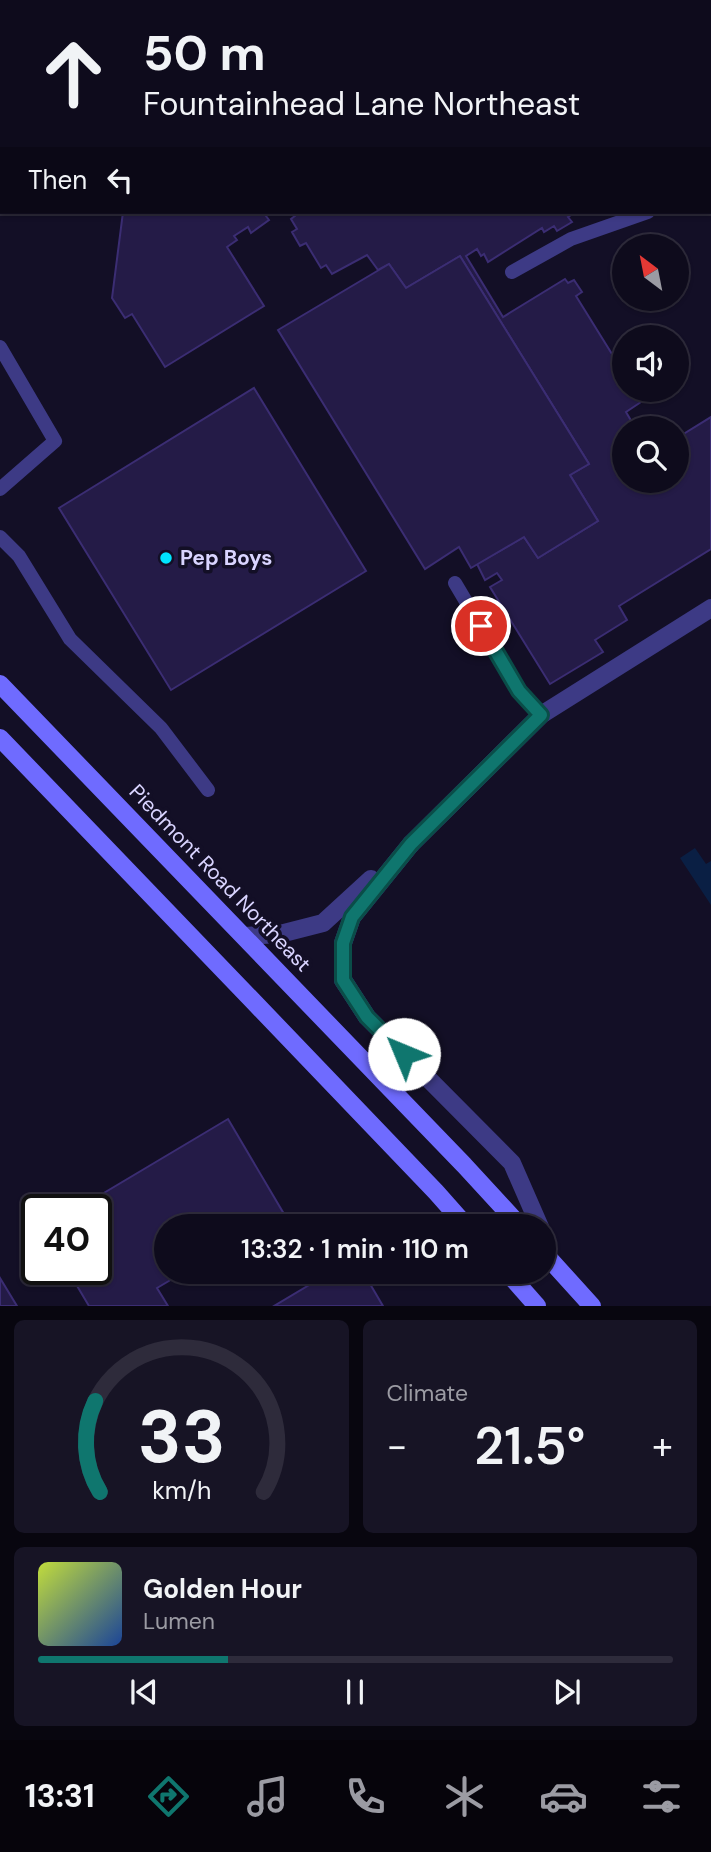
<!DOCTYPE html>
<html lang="en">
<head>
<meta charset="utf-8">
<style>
	body { margin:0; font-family:"DM Sans",sans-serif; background:#171425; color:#f1f3f6; height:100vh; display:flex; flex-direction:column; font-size:26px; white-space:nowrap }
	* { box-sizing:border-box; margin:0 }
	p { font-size:23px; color:#9b9ba3 }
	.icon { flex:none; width:38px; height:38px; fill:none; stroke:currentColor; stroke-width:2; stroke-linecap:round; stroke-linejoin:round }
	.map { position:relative; height:1306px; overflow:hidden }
	.sheet { display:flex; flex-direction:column; gap:14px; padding:14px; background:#08060f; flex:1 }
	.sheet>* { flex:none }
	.guide { position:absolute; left:0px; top:0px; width:712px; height:214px; box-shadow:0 2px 5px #0004,0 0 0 2px #2e2b3b; background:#0e0b1c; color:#f1f3f6; overflow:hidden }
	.needle { width:46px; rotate:328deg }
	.fabs { position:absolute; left:612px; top:234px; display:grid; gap:14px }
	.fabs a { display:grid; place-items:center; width:77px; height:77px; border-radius:50%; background:#0e0b1c; box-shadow:0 2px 5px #0004,0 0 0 2px #2e2b3b; font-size:35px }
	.speed { position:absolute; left:21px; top:1194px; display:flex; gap:14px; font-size:35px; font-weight:700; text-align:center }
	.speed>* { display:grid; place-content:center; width:91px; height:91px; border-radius:50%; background:#0e0b1c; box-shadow:0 2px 5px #0004,0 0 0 2px #2e2b3b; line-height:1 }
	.speed .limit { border:4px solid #111; border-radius:10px; background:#fff; color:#111 }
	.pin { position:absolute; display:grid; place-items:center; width:60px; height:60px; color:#fff; margin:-30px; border:4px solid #fff; border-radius:50%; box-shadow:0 2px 7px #0007 }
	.me { position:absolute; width:77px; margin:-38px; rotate:315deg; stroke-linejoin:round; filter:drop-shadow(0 0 5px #0008) }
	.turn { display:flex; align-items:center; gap:24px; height:147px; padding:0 28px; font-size:32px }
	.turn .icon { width:91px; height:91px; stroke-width:2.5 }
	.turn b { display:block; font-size:49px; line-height:60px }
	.then { display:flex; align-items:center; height:66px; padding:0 28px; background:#0003; gap:14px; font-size:26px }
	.big { font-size:52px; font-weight:600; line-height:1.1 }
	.sheet .card { flex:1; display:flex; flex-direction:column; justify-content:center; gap:10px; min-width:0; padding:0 24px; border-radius:10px; background:#171425 }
	.sheet .dial { align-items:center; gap:0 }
	.dial svg { height:182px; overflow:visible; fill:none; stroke:#2e2b3b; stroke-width:7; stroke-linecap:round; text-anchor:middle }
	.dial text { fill:#f1f3f6; stroke:none }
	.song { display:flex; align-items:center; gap:21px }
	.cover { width:84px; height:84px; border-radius:10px; background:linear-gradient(135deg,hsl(70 70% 55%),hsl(220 70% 35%)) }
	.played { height:7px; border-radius:4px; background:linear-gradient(90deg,#0f766e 30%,#2e2b3b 30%) }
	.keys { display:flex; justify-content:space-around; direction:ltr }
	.heat { display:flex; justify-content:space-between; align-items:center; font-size:38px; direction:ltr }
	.sheet .tiles { flex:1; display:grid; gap:14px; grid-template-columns:1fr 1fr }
	.card:last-child { grid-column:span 2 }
	.trip { position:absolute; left:154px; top:1214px; width:402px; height:70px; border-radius:35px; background:#0e0b1c; box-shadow:0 2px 5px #0004,0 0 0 2px #2e2b3b; font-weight:600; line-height:70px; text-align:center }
	.tabs { display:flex; height:112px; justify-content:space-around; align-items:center; background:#06040b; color:#9b9ba3 }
	.tabs .icon { width:49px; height:49px }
	.tabs .selected { color:#0f766e }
	.tabs b { font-size:32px; color:#f1f3f6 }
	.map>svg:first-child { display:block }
</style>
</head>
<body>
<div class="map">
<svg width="711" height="1306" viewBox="0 0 711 1306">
	<rect width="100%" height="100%" fill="#130f26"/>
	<!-- water -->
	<polygon fill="#0a1f44" points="695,848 706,864 711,861 711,905 680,858"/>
	<!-- building -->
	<g fill="#241b47" stroke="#3b2d73" stroke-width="2">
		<polygon points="0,0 25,0 25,2 2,2 2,61 0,58"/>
		<polygon points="411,0 535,0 536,2 408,2"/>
		<polygon points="598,0 711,0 711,128 710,2 599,2"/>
		<polygon points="123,212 273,212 266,216 269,220 251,233 248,227 234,236 237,240 227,247 264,306 165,367 132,314 125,318 112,298"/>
		<polygon points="300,212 576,212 568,217 572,222 557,231 554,226 544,232 542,228 488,262 484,254 481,256 477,249 466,256 503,317 565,279 568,283 574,280 582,292 576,296 625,375 625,390 634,390 641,402 626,412 636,429 625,429 625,481 677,481 677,438 711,417 711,549 619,606 627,620 595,640 603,652 550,684 490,587 502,580 497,573 485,580 477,564 524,537 538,558 598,521 570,475 589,464 460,256 406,288 389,264 378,270 367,255 332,274 326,265 321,268 306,243 300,246 292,232 297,229 291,219"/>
		<polygon points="460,256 589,464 570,475 598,521 538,558 524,537 471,568 459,547 425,569 278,330 389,264 406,288"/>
		<polygon points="254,388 366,571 171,690 59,508"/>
		<polygon points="228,1119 284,1214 261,1227 166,1227 166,1272 184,1272 157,1288 168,1306 89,1306 67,1269 96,1269 96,1209 77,1209"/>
		<polygon points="331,1272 363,1272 383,1306 274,1306"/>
		<polygon points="0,1278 17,1306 0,1306"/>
	</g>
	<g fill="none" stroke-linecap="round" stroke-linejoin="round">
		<!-- service -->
		<g stroke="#3d3a85" stroke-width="14">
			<polyline points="710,180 711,179"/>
			<polyline points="512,272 571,239 648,212"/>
			<polyline points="0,347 55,441 0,489"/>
			<polyline points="0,537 19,556 70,639 161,728 208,790"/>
			<polyline points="455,583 519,691 541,715"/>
		</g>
		<!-- minor -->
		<polyline stroke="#3d3a85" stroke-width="18" points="411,844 541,715 711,608"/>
		<!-- tertiary -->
		<g stroke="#3d3a85" stroke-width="18">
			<polyline points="411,844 352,917 343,943 343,980 367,1017 512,1163 540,1227"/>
			<polyline points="245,936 280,934 323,923 371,879"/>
		</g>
		<!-- secondary -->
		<g stroke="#6f6bff" stroke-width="18">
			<polyline points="125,2 125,0"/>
			<polyline points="279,2 282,0"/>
			<polyline points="0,156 2,154"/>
			<polyline points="0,684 464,1165 521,1227"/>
			<polyline points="0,738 253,1001 436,1192 467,1227"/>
			<polyline points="544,1253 592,1306"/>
			<polyline points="507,1272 537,1306"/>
		</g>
	</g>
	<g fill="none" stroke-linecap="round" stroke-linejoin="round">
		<!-- route casing -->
		<g stroke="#0a4d48" stroke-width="18">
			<polyline id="route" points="404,1054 367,1017 343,980 343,943 352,917 411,844 541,715 519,691 481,626"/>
		</g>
		<!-- route -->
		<use href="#route" stroke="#0f766e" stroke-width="12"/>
	</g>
	<!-- markers -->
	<circle fill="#00e5ff" stroke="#130f26" stroke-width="2.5" cx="166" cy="558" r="7"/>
	<g text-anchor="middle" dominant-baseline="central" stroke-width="7" stroke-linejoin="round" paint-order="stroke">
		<!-- poi labels -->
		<g font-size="21" font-weight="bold" fill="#d9d4ff" stroke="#130f26" text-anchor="start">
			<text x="180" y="558">Pep Boys</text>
		</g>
		<!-- street labels -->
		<g font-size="21" fill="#d9d4ff" stroke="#130f26">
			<text transform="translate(220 878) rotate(46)">Piedmont Road Northeast</text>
		</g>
	</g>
</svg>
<div class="fabs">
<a><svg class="needle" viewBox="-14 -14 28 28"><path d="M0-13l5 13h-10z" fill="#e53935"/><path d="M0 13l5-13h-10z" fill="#9b9ba3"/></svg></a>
<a><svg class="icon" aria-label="sound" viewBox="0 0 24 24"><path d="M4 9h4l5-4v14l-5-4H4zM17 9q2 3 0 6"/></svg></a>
<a><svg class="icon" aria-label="search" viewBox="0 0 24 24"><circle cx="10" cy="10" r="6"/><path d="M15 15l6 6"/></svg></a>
</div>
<div class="speed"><div class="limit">40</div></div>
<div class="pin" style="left:481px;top:626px;background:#d93025"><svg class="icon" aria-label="arrive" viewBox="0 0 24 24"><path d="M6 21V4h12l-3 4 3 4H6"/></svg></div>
<svg class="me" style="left:404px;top:1054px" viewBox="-20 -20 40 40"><circle r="19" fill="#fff"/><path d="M0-13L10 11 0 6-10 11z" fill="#0f766e"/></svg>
<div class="trip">13:32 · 1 min · 110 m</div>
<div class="guide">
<div class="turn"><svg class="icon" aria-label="ahead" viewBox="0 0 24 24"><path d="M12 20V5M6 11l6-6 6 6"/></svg><div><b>50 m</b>Fountainhead Lane Northeast</div></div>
<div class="then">Then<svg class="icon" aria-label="left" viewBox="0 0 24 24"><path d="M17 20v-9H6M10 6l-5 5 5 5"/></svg></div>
</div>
</div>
<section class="sheet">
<div class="tiles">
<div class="card dial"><svg viewBox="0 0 100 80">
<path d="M14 69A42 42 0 1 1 86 69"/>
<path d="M14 69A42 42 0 0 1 12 29" stroke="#0f766e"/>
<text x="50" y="56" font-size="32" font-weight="700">33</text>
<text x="50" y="72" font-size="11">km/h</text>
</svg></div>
<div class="card"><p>Climate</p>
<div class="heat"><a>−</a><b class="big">21.5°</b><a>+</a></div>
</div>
<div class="card">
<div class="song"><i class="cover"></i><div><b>Golden Hour</b><p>Lumen</p></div></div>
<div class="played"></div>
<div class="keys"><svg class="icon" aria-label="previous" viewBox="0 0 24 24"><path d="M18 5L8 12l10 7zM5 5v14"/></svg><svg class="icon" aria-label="pause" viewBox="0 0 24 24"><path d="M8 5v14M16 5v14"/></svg><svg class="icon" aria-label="next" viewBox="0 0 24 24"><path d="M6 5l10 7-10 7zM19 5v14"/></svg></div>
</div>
</div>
</section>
<nav class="tabs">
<b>13:31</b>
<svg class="icon selected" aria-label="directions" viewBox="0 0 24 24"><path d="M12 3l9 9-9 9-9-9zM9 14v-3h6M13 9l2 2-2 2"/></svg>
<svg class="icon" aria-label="music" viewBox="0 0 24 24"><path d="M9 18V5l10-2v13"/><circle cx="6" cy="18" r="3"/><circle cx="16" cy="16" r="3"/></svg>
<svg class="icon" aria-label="phone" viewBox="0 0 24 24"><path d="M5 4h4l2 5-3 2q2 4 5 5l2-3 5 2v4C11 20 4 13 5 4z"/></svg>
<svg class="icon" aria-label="climate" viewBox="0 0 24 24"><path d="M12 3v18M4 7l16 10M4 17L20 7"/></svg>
<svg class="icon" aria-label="car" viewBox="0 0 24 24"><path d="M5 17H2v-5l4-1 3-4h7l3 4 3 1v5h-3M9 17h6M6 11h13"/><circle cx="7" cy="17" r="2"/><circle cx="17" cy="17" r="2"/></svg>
<svg class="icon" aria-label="filters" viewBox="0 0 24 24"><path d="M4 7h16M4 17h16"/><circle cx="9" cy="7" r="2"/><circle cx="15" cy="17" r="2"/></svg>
</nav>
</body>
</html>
